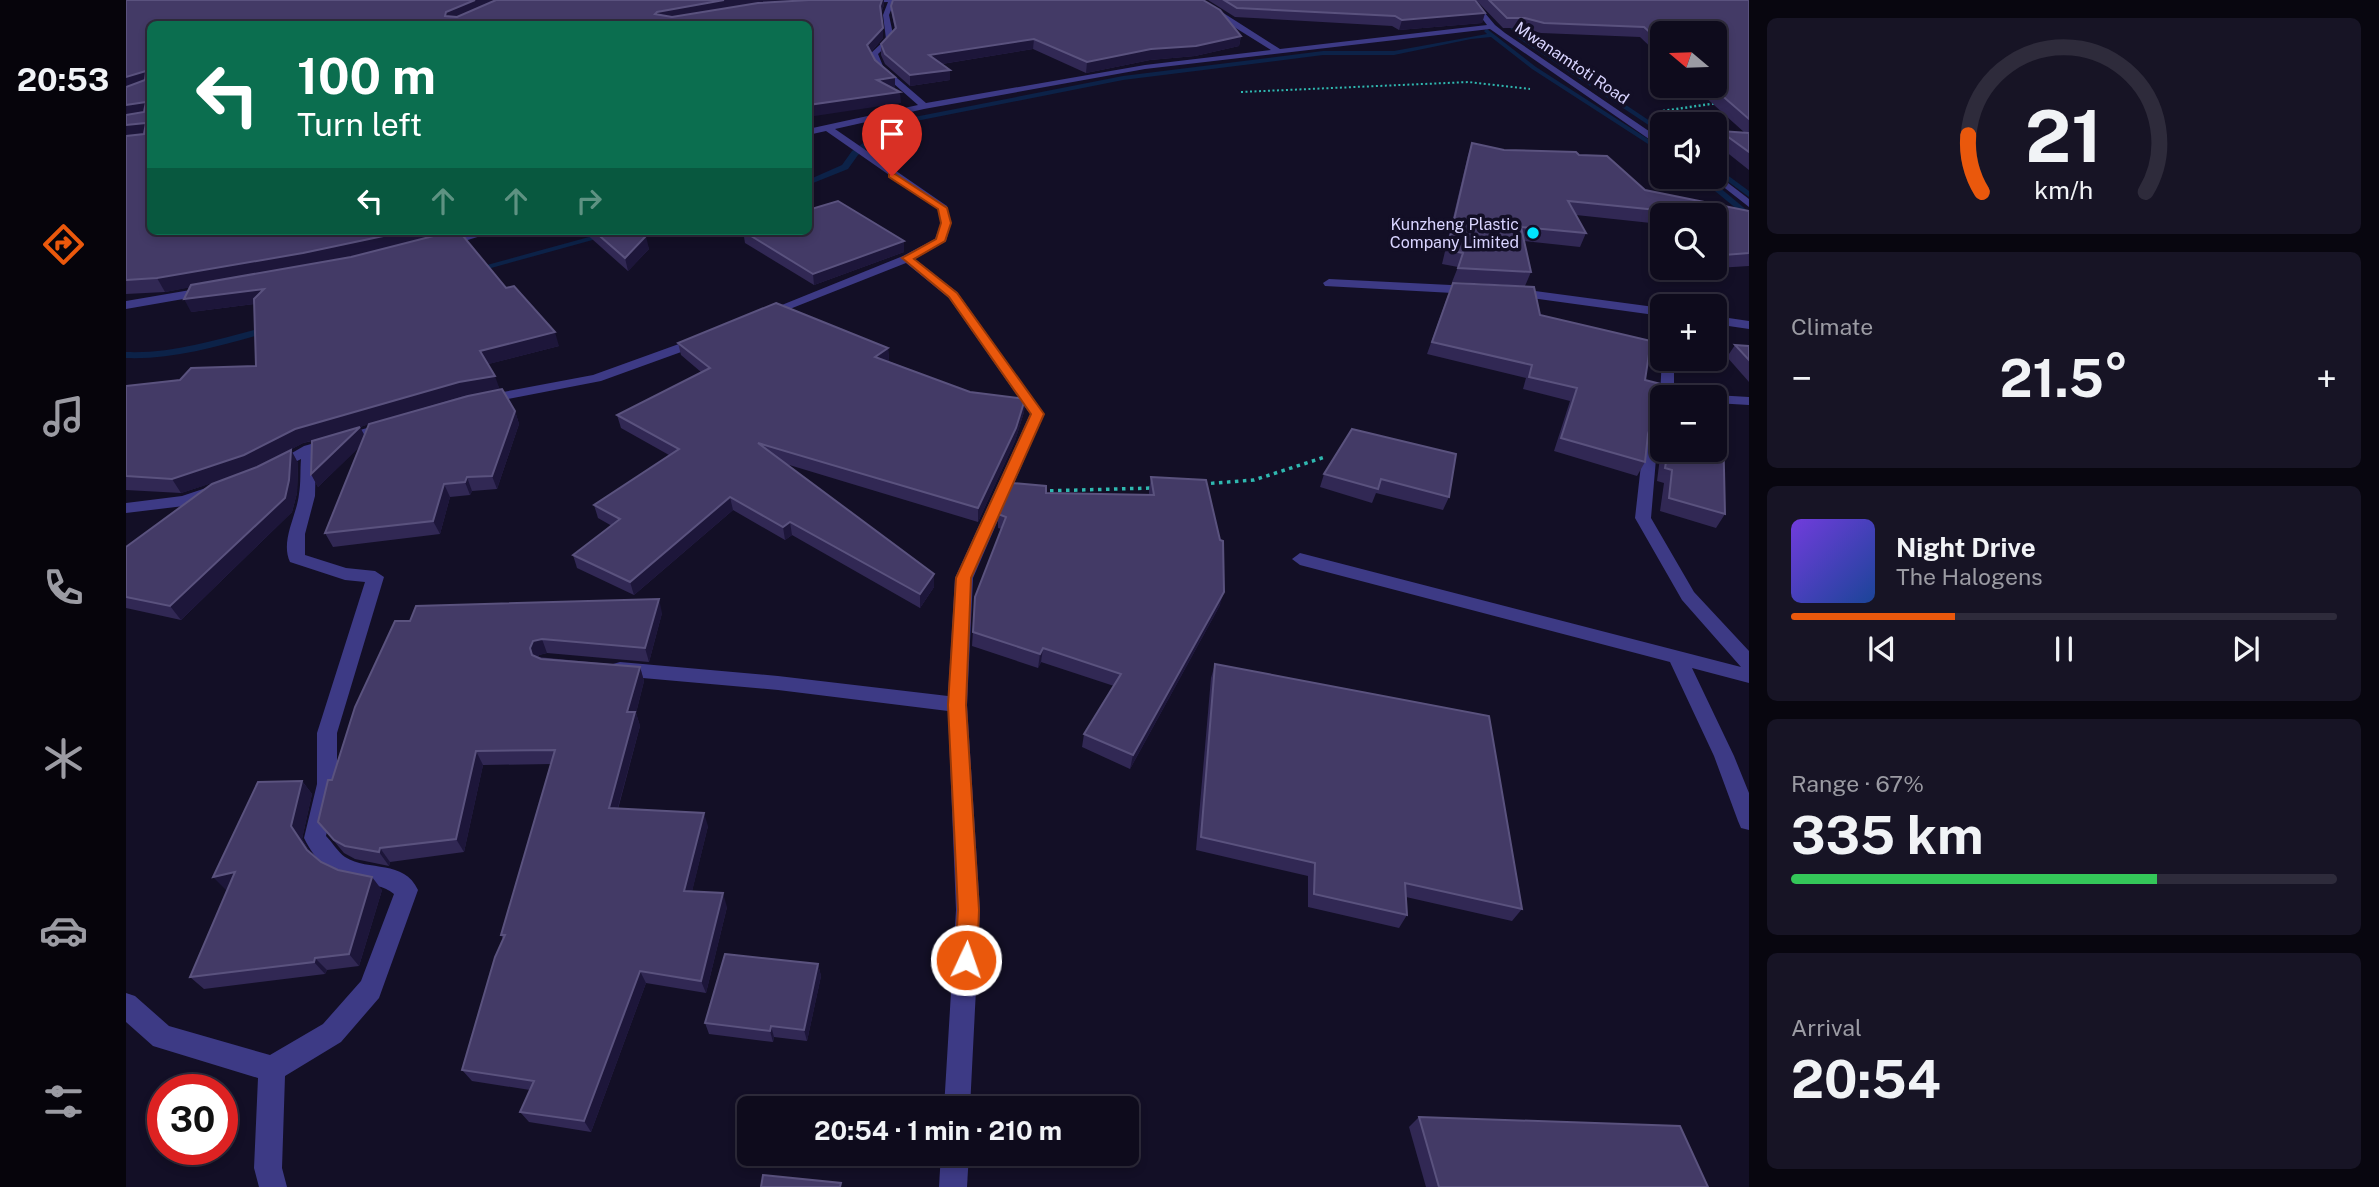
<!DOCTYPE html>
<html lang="en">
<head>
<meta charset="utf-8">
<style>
	body { margin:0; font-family:"Public Sans",sans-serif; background:#171425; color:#f1f3f6; height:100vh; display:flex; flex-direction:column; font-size:26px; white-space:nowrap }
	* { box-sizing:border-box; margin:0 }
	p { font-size:23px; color:#9b9ba3 }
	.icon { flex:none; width:38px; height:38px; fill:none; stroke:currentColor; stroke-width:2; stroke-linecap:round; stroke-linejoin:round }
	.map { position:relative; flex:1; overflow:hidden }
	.drawer { display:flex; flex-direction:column; gap:18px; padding:18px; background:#08060f; width:630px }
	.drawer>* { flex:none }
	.hud { position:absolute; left:21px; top:21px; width:665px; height:214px; border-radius:10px; box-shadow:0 4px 10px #0003,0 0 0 2px #2e2b3b; background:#0b6e4f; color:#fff; overflow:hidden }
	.needle { width:46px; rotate:289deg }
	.fabs { position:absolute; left:1524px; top:21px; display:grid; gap:14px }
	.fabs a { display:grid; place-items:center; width:77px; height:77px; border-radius:10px; background:#0e0b1c; box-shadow:0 4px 10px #0003,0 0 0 2px #2e2b3b; font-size:35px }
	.speed { position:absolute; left:21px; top:1074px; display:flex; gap:14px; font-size:35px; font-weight:700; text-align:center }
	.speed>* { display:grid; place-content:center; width:91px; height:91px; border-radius:50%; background:#0e0b1c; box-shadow:0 4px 10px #0003,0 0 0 2px #2e2b3b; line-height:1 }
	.speed .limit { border:10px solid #d22; background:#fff; color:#111 }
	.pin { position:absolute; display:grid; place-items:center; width:60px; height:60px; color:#fff; margin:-72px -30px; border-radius:50% 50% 50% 0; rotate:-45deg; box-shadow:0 0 7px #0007 }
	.pin .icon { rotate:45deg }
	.me { position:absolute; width:77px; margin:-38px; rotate:3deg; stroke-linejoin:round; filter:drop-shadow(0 0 5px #0008) }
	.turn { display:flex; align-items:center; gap:24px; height:147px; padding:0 35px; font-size:32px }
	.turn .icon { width:91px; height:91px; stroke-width:2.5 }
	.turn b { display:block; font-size:49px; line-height:60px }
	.lanes { display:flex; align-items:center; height:66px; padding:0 35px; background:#0003; justify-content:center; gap:35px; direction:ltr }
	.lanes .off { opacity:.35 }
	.big { font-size:52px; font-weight:700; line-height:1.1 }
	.drawer .widget { flex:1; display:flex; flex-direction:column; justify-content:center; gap:10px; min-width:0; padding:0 24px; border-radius:10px; background:#171425 }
	.drawer .dial { align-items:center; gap:0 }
	.dial svg { height:182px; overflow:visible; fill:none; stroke:#2e2b3b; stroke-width:7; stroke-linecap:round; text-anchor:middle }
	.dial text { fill:#f1f3f6; stroke:none }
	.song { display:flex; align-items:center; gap:21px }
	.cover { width:84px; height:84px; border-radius:10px; background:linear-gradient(135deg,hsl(260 70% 55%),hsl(220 70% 35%)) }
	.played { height:7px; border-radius:4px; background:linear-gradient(90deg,#ea580c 30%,#2e2b3b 30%) }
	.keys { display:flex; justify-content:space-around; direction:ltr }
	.heat { display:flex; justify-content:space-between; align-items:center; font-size:38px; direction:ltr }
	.charge { height:10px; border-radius:5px; background:linear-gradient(90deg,#34c759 67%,#2e2b3b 0) }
	.trip { position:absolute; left:611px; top:1096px; width:402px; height:70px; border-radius:10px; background:#0e0b1c; box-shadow:0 4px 10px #0003,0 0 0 2px #2e2b3b; font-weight:700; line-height:70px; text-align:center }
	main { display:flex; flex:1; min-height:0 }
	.dock { display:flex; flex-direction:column; width:126px; justify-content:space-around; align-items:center; background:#06040b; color:#9b9ba3 }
	.dock .icon { width:49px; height:49px }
	.dock .active { color:#ea580c }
	.dock b { font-size:32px; color:#f1f3f6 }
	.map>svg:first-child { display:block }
</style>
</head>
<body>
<main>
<nav class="dock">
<b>20:53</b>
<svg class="icon active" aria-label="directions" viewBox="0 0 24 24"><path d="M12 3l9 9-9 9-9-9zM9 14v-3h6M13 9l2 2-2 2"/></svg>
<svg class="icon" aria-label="music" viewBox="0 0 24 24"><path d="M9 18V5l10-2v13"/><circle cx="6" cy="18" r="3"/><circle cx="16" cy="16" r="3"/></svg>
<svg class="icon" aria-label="phone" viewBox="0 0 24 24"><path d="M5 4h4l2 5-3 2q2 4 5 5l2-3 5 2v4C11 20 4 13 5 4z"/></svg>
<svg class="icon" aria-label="climate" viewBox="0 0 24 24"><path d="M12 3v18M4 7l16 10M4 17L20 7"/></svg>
<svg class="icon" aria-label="car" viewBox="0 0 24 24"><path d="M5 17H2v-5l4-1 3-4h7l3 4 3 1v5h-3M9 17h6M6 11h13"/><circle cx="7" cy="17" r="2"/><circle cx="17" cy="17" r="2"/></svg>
<svg class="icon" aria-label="filters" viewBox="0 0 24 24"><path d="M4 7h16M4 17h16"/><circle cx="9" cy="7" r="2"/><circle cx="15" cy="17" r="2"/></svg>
</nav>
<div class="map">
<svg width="1623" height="1187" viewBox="0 0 1623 1187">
	<rect width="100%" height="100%" fill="#130f26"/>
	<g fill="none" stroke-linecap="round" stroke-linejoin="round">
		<!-- stream -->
		<g fill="#0c2248" fill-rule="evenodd">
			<polygon points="1358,0 1370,2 1396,36 1536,129 1536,134 1392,38 1366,4"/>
			<polygon points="1361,29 1410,67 1536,148 1536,153 1406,69 1365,37 1345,39 1268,55 1197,55 997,80 770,125 732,155 722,169 682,185 682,180 716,165 726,151 768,121 997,76 1197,51 1268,51 1361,34 1358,31"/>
			<polygon points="1589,166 1623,191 1623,197 1589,172"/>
			<polygon points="1572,177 1581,177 1623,212 1623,219"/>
			<polygon points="485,231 499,231 347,273 339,271"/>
			<path d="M 147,325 L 152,328 L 151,330 C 101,343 51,360 0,358 L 0,352 C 50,354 99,337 147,325 Z"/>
		</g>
		<!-- path-far2 -->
		<polyline stroke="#2fb8b0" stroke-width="2" stroke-dasharray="2 2.5" stroke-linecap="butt" points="1115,92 1343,82 1404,89"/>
		<!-- path-far1 -->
		<polyline stroke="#2fb8b0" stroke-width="2.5" stroke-dasharray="2 2.5" stroke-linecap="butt" points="1537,111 1591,103"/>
		<!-- path -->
		<g stroke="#2fb8b0" stroke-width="3.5" stroke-dasharray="3.5 4.5" stroke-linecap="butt">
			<polyline points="1077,484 1128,480 1199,457"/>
			<polyline points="916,491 1026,488"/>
		</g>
		<!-- service -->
		<g fill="#3d3a85" fill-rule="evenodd">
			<polygon points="1203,279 1345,286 1351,290 1345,294 1199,286 1197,283"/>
			<polygon points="1387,288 1536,308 1536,316 1383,295 1381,292"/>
			<polygon points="1589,316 1623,321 1623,329 1589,324"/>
			<polygon points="1536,356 1536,359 1548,359 1548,397 1536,397 1536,400 1534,397"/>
			<polygon points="1589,395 1623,397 1623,405 1589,403 1589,397 1583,397"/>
			<polygon points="1536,406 1536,431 1531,447 1525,518 1568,592 1623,651 1623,683 1566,668 1608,756 1623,793 1623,830 1615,828 1612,821 1588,756 1544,662 1174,565 1166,559 1174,553 1615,667 1556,600 1509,518 1517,447 1529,410"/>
		</g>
		<!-- minor -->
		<g fill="#3d3a85" fill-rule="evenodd">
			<polygon points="735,0 769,0 763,15 768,39 752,54 757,66 800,103 1019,65 1145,50 1076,7 1070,0 1077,0 1154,49 1361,25 1342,0 1348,0 1369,25 1379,33 1536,140 1536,147 1533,146 1364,29 1019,69 798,109 709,129 821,206 825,223 820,241 789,259 831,292 918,414 847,578 841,705 854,910 844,1108 818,1108 830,910 822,711 652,690 494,676 487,674 485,669 487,664 494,662 652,676 822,696 829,578 904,414 823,298 780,263 641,318 637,319 631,315 777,256 809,239 815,223 812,209 700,131 682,135 682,129 792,105 751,69 744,54 760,39 757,15 762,2 733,3"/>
			<polygon points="1589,173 1623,199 1623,207 1586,178 1589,177"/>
			<polygon points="354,231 371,231 319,247 313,244"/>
			<polygon points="82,287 88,291 86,294 0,309 0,301"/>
			<polygon points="575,336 581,340 580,343 475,381 356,404 349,400 356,396 467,375"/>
			<path d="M 262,422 L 269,426 L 267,429 L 190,452 L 189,496 L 179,534 L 179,555 L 220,568 L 249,571 L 258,577 L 211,733 L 211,784 L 200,836 C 206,842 212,852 219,857 C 243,872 278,859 292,890 L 253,998 L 215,1042 L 159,1076 L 156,1168 L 161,1187 L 133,1187 L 128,1168 L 132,1078 L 27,1046 L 0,1022 L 0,993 L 9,996 L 43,1026 L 144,1055 L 197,1024 L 235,981 L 268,894 C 257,885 245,885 232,883 C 207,877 189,861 178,838 L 191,784 L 191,733 L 239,582 L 219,580 L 164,562 C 154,541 171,515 173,494 C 175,483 174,471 175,459 L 148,473 L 140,468 L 178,446 Z"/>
			<polygon points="89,485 95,487 97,490 95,493 58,506 0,513 0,503 56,496"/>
			<polygon points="815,1153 843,1153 841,1187 813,1187"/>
		</g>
	</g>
	<!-- wall -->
	<g fill="#312854" fill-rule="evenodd">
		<path d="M 0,0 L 758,0 L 758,5 L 755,13 L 757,38 L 745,52 L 749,60 L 769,77 L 769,88 L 768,88 L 775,103 L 24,24 L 347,231 L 335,233 L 380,288 L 433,346 L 362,364 L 374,390 L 389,411 L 393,424 L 371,489 L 346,491 L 344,495 L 324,497 L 314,534 L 207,547 L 199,533 L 234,446 L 192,487 L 185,474 L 186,441 L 177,443 L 145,460 L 165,450 L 172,463 L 171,493 L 166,512 L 55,620 L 0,608 L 0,547 L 107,476 L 55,493 L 0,490 L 0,386 L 54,380 L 130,366 L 128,304 L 65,312 L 64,287 L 39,292 L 0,294 ZM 243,424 L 238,436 L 234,427 Z"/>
		<polygon points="1082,0 1349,0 1359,13 1356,23 1273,30 1266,26 1109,17"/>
		<polygon points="1350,0 1623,0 1623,170 1589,143 1589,140 1594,131 1619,133 1567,86 1589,86 1536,33 1536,58 1514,37 1415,33 1395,28 1377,28"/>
		<polygon points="765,6 1115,36 1113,46 1069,56 1024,60 960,73 907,49 816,64 824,70 824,80 784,86 759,64 755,55 755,44 769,30 766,15"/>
		<polygon points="1346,143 1378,150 1453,155 1519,190 1623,211 1623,266 1591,268 1589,267 1589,215 1536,215 1536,231 1525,223 1450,215 1460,233 1454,247 1398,241 1405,272 1399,286 1326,282 1332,267 1316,264 1342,155"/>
		<polygon points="457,231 516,231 523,249 502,271"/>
		<polygon points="617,231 778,252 688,285 619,243"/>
		<polygon points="1322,295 1414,315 1519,380 1522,434 1519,462 1511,476 1428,451 1444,401 1397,389 1400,378 1301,354"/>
		<polygon points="552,343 762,348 763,361 762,361 844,392 899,399 898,412 889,441 852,522 660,464 808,574 808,587 794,608 666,535 659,540 607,510 508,595 451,568 447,555 486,526 472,518 468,505 543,455 495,428 491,415 575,372 555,355"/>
		<polygon points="1609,345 1623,346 1623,382 1601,357"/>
		<polygon points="1226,429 1323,497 1317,510 1250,493 1246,503 1194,487 1198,474"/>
		<polygon points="1536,442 1536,450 1589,450 1599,514 1590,528 1534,511 1538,483 1531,481"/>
		<polygon points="1025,477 1094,605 1004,769 956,747 958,734 988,686 915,662 912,668 846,646 849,597 876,529 872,528 872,514 920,493 1023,495 1023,490"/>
		<polygon points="536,613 523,662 421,653 413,655 412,657 514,667 518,681 510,713 514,726 492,809 582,826 566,891 601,907 580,993 520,983 465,1132 403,1122 394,1112 404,1090 346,1081 336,1070 377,939 375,935 425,764 357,765 338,852 264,862 263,866 229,859 218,853 192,822 206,780 284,621"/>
		<polygon points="1089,664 1396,909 1386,921 1280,897 1281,915 1273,928 1182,907 1182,876 1070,850 1085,678"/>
		<polygon points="176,781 186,794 176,839 185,853 195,862 256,890 233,966 201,970 199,974 78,989 64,977 102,889 100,890"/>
		<polygon points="692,964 695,976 681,1041 648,1037 647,1042 583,1034 579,1023"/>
		<polygon points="1293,1117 1582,1187 1300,1187 1283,1127"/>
	</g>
	<!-- shaded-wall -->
	<g fill="#1d163a">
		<polygon points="349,0 375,0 322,24 319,16 320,12"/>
		<polygon points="598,0 689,0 530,24 529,14 531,12"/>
		<polygon points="756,0 758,0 758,5 754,15 754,6"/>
		<polygon points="1359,13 1356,23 1273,30 1276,20"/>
		<polygon points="757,28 757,38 742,55 741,45"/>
		<polygon points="1115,36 1113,46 1069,56 1024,60 960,73 961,62 1025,49"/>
		<polygon points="908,39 907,49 803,66 803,55"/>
		<polygon points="824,70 824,80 784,86 784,75"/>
		<polygon points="20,71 24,80 0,89 0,77"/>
		<polygon points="769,77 769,88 752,91 751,80"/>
		<polygon points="774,92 775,103 682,117 682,105"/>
		<polygon points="20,102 24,111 0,117 0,105"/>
		<polygon points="20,123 24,133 0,137 0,125"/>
		<polygon points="281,231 347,231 183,266 39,292 31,278"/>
		<polygon points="520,236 523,249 502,271 499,258"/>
		<polygon points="778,241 778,252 688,285 687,274"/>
		<polygon points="138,289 144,302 65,312 58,299"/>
		<polygon points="429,332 433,346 359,365 354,351"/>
		<polygon points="762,348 763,361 750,369 749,357"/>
		<polygon points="369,376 374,390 338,396 234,427 241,440 192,487 185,474 234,427 177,443 127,470 55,493 46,479 169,429 333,382"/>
		<polygon points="899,399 898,412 889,441 852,522 852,508"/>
		<polygon points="389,411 393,424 371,489 366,476"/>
		<polygon points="165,450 172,463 171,493 166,512 55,620 44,606"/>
		<polygon points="341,477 346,491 344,495 339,482"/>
		<polygon points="318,484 324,497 314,534 307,521"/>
		<polygon points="604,497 607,510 508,595 504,582"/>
		<polygon points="664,522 666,535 659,540 657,527"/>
		<polygon points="808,574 808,587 794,608 794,594"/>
		<polygon points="1098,592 1094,605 1004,769 1007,755"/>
		<polygon points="533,599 536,613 523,662 519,648"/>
		<polygon points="416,639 421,653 413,655 410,662 404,648 407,641"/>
		<polygon points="917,648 915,662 912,668 914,654"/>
		<polygon points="514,667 518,681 510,713 514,726 488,822 483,808 501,712"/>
		<polygon points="350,751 357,765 338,852 330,839"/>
		<polygon points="176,781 186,794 176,839 191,862 181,850 165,826"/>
		<polygon points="578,813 582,826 563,904 558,891"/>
		<polygon points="254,848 264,862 263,866 253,852"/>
		<polygon points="109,872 121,885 100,890 87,877"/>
		<polygon points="246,877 256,890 233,966 223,954"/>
		<polygon points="597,893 601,907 580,993 575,981"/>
		<polygon points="189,958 201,970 199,974 188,962"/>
		<polygon points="692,964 695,976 681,1041 678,1030"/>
		<polygon points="514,971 520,983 465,1132 458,1121"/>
		<polygon points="645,1026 648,1037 647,1042 644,1031"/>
	</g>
	<!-- building -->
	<g fill="#433a66" stroke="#5a527e" stroke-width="2">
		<polygon points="0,0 349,0 320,12 319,16 331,17 370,0 598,0 531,12 529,14 546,17 632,3 683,0 756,0 754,6 757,28 741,45 749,60 769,77 751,80 774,92 682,105 682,24 24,24 24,231 281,231 177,253 31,278 0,280 0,136 18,134 20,123 0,125 0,115 18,112 20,102 0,105 0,87 19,80 20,71 0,77"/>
		<polygon points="767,0 1077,0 1094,10 1115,36 1070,46 1025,49 961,62 908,39 803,55 824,70 784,75 759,54 755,44 770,28 765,6"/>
		<polygon points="1098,0 1349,0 1359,13 1276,20 1269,16 1111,8"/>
		<polygon points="1363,0 1623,0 1623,119 1585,86 1589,86 1589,33 1536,33 1536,43 1518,27 1418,23 1399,18 1381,18"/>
		<polygon points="1594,131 1623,133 1623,152"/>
		<polygon points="1346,143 1378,150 1450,152 1453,155 1481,156 1519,190 1623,211 1623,253 1598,255 1589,249 1589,215 1539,215 1531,210 1442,201 1460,233 1395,227 1405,272 1332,268 1337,253 1321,250"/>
		<polygon points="712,201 778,241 687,274 617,231 682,231 682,210"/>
		<polygon points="327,231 333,231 380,288 388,286 429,332 354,351 369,376 333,382 169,429 118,455 46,479 0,476 0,386 54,380 65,368 130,366 128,299 138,289 58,299 65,285 225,257"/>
		<polygon points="468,231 516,231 520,236 499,258"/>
		<polygon points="1327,283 1408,287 1414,315 1525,341 1519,380 1535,384 1532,402 1522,434 1519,462 1435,438 1451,388 1403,377 1406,365 1306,342"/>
		<polygon points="650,303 762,348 749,357 844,392 899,399 890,428 852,508 632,443 808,574 794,594 664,522 657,527 604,497 504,582 447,555 494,519 468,505 553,449 491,415 584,368 552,343"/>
		<polygon points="1609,345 1623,346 1623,360"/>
		<polygon points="376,389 389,411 366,476 341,477 339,482 318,484 307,521 199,533 243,424 342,396"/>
		<polygon points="1589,424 1597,426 1599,514 1543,498 1546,470 1539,468 1542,450 1589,450"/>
		<polygon points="234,427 185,474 186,441"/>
		<polygon points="1226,429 1330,454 1323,497 1255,479 1252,489 1198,474"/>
		<polygon points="165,450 163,480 159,498 44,606 0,597 0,547 86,484 131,467"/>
		<polygon points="1025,477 1080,480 1094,540 1097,541 1098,592 1007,755 958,734 995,674 917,648 914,654 847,632 849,597 880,517 872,514 886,483 920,486 920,493 1028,495"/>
		<polygon points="533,599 519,648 416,639 407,641 404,648 406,655 415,659 514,667 501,712 509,712 483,808 578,813 558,891 597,893 575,981 514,971 458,1121 394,1112 408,1081 336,1070 369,957 379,935 375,935 429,750 350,751 330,839 254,848 253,852 219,846 208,840 192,822 202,780 206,780 229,707 269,621 284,621 290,606"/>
		<polygon points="1089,664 1363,716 1396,909 1279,883 1281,915 1188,894 1189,863 1075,837"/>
		<polygon points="176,781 165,826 181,850 195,862 212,870 246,877 223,954 189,958 188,962 64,977 109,872 87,877 132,782"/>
		<polygon points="599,954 692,964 678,1030 645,1026 644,1031 579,1023"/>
		<polygon points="1293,1117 1554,1126 1582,1187 1313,1187"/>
		<polygon points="637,1175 715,1183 714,1187 635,1187"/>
	</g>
	<!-- route -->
	<polygon fill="#ea580c" stroke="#983908" stroke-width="2" points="763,174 769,174 821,208 825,223 819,241 788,259 831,293 918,414 845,578 840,705 853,910 851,960 847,967 840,970 832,967 829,960 832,910 822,705 830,578 905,414 823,297 776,258 810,239 815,223 812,209 763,177"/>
	<!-- markers -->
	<circle fill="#00e5ff" stroke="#130f26" stroke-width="2.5" cx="1407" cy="233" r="7"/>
	<g text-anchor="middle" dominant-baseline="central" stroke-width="7" stroke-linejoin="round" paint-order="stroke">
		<!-- far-street labels -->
		<g font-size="16" fill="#d9d4ff" stroke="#130f26">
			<text transform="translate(1446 63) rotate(34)">Mwanamtoti Road</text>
		</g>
		<!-- far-poi labels -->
		<g font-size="16" fill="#d9d4ff" stroke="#130f26" text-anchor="end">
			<text x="1393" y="224">Kunzheng Plastic<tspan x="1393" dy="18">Company Limited</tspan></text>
		</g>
	</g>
</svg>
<div class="fabs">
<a><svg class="needle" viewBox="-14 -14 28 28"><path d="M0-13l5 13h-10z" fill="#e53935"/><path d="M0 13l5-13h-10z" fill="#9b9ba3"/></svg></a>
<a><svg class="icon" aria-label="sound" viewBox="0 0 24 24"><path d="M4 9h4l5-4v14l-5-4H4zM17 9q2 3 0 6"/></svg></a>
<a><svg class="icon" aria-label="search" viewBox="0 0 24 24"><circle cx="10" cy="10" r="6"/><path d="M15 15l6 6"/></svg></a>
<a>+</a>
<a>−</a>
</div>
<div class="speed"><div class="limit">30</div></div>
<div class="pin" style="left:766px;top:176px;background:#d93025"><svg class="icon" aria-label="arrive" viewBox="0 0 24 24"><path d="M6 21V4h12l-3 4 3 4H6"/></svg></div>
<svg class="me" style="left:840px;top:960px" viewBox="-20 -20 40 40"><circle r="17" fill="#ea580c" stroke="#fff" stroke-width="3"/><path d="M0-11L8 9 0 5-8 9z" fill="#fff"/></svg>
<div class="trip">20:54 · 1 min · 210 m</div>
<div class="hud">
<div class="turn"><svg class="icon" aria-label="left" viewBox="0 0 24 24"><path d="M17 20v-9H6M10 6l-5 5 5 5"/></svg><div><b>100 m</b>Turn left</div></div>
<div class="lanes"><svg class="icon" aria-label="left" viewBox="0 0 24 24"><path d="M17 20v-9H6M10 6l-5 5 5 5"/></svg><svg class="icon off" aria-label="ahead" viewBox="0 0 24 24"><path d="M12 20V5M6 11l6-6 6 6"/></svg><svg class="icon off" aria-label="ahead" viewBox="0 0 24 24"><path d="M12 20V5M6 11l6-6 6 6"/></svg><svg class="icon off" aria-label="right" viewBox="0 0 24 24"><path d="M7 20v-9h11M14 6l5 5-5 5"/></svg></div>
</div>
</div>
<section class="drawer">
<div class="widget dial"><svg viewBox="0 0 100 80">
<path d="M14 69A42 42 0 1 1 86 69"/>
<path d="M14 69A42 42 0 0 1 8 44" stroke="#ea580c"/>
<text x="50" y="56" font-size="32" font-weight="700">21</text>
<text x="50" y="72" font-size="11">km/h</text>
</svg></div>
<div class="widget"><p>Climate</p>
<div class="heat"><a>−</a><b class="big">21.5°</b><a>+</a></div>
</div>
<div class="widget">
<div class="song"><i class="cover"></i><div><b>Night Drive</b><p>The Halogens</p></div></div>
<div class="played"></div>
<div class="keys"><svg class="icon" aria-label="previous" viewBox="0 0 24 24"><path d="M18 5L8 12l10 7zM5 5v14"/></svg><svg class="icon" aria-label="pause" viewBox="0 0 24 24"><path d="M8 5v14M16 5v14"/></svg><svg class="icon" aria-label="next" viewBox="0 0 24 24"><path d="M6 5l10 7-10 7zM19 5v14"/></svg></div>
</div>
<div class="widget"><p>Range · 67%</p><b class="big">335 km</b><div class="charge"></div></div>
<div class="widget"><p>Arrival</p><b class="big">20:54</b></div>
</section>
</main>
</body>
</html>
